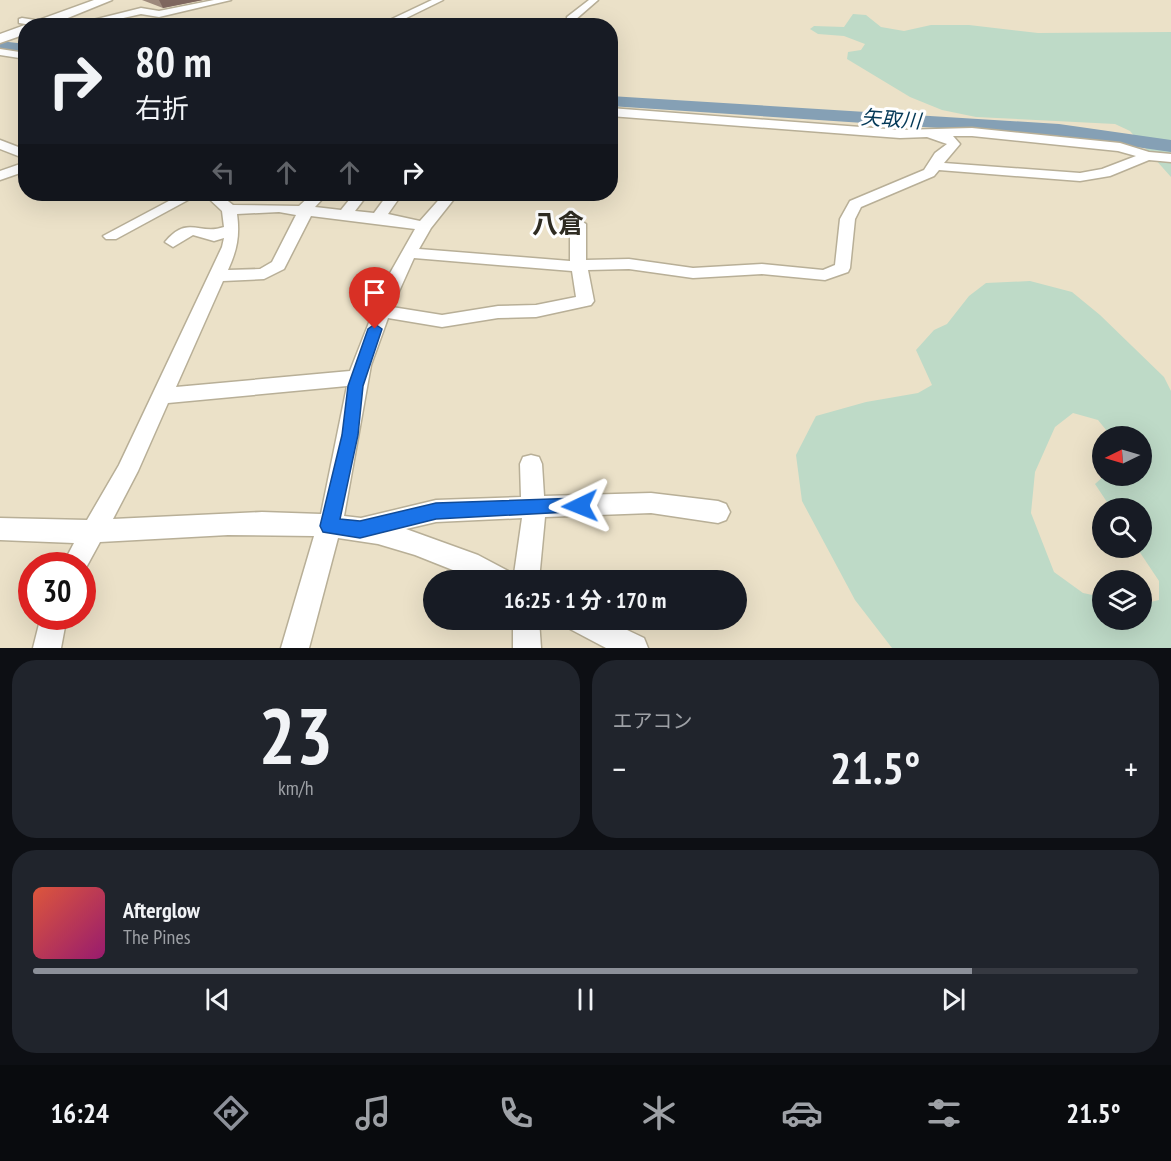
<!DOCTYPE html>
<html lang="ja">
<head>
<meta charset="utf-8">
<style>
	body { margin:0; font-family:"PT Sans Narrow","Noto Sans JP",sans-serif; background:#20242c; color:#f1f3f6; height:100vh; display:flex; flex-direction:column; font-size:22px; white-space:nowrap }
	* { box-sizing:border-box; margin:0 }
	p { font-size:20px; color:#9ea1a6 }
	.icon { flex:none; width:33px; height:33px; fill:none; stroke:currentColor; stroke-width:2; stroke-linecap:round; stroke-linejoin:round }
	.map { position:relative; height:648px; overflow:hidden }
	.sheet { display:flex; flex-direction:column; gap:12px; padding:12px; background:#0d0f14; flex:1 }
	.sheet>* { flex:none }
	.guide { position:absolute; left:18px; top:18px; width:600px; height:183px; border-radius:24px; box-shadow:0 6px 24px #0002; background:#171b24; color:#f1f3f6; overflow:hidden }
	.needle { width:39px; rotate:265deg }
	.tools { position:absolute; left:1092px; top:426px; display:grid; gap:12px }
	.tools a { display:grid; place-items:center; width:60px; height:60px; border-radius:50%; background:#171b24; box-shadow:0 6px 24px #0002; font-size:30px }
	.speed { position:absolute; left:18px; top:552px; display:flex; gap:12px; font-size:30px; font-weight:700; text-align:center }
	.speed>* { display:grid; place-content:center; width:78px; height:78px; border-radius:50%; background:#171b24; box-shadow:0 6px 24px #0002; line-height:1 }
	.speed .limit { border:9px solid #d22; background:#fff; color:#111 }
	.pin { position:absolute; display:grid; place-items:center; width:51px; height:51px; color:#fff; margin:-62px -26px; border-radius:50% 50% 50% 0; rotate:-45deg; box-shadow:0 0 6px #0007 }
	.pin .icon { rotate:45deg }
	.me { position:absolute; width:66px; margin:-33px; rotate:268deg; stroke-linejoin:round; filter:drop-shadow(0 0 4px #0008) }
	.turn { display:flex; align-items:center; gap:21px; height:126px; padding:0 18px; font-size:27px }
	.turn .icon { width:78px; height:78px; stroke-width:2.5 }
	.turn b { display:block; font-size:42px; line-height:51px }
	.lanes { display:flex; align-items:center; height:57px; padding:0 18px; background:#0003; justify-content:center; gap:30px; direction:ltr }
	.lanes .off { opacity:.35 }
	.big { font-size:45px; font-weight:700; line-height:1.1 }
	.sheet .tile { flex:1; display:flex; flex-direction:column; justify-content:center; gap:9px; min-width:0; padding:0 21px; border-radius:24px; background:#20242c }
	.sheet .dial { align-items:center; gap:0 }
	.dial b { font-size:78px; line-height:1 }
	.song { display:flex; align-items:center; gap:18px }
	.cover { width:72px; height:72px; border-radius:9px; background:linear-gradient(135deg,hsl(10 70% 55%),hsl(320 70% 35%)) }
	.played { height:6px; border-radius:3px; background:linear-gradient(90deg,#8c9099 85%,#363941 85%) }
	.keys { display:flex; justify-content:space-around; direction:ltr }
	.heat { display:flex; justify-content:space-between; align-items:center; font-size:33px; direction:ltr }
	.sheet .tiles { flex:1; display:grid; gap:12px; grid-template-columns:1fr 1fr }
	.tile:last-child { grid-column:span 2 }
	.trip { position:absolute; left:423px; top:570px; width:324px; height:60px; border-radius:30px; background:#171b24; box-shadow:0 6px 24px #0002; font-weight:700; line-height:60px; text-align:center }
	.tabs { display:flex; height:96px; justify-content:space-around; align-items:center; background:#090b0e; color:#9ea1a6 }
	.tabs .icon { width:42px; height:42px }
	.tabs .on { color:#8c9099 }
	.tabs b { font-size:27px; color:#f1f3f6 }
	.map>svg:first-child { display:block }
</style>
</head>
<body>
<div class="map">
<svg width="1171" height="648" viewBox="0 0 1171 648">
	<rect width="100%" height="100%" fill="#ebe1c8"/>
	<!-- green -->
	<g fill="#bedac7" fill-rule="evenodd">
		<polygon points="853,14 866,15 881,27 904,31 931,25 969,25 1038,33 1171,32 1171,177 1130,131 1115,124 976,117 942,110 910,97 847,59 848,52 861,50 865,44 844,36 818,34 810,29 814,26 844,27"/>
		<path d="M 1030,281 L 1072,292 L 1100,315 L 1164,377 L 1171,391 L 1171,648 L 892,648 L 855,600 L 802,501 L 796,455 L 816,416 L 866,402 L 918,393 L 932,385 L 916,350 L 934,330 L 947,324 L 969,296 L 986,283 ZM 1073,413 L 1098,420 L 1111,436 L 1142,436 L 1142,476 L 1104,476 L 1095,484 L 1111,508 L 1142,508 L 1142,548 L 1137,548 L 1159,581 L 1159,600 L 1142,604 L 1142,620 L 1102,620 L 1102,597 L 1083,593 L 1054,572 L 1031,513 L 1035,472 L 1055,427 Z"/>
	</g>
	<g fill="none" stroke-linecap="round" stroke-linejoin="round">
		<!-- river -->
		<g fill="#85a0b5" fill-rule="evenodd">
			<polygon points="0,41 26,44 26,54 0,51"/>
			<polygon points="610,96 1059,124 1171,140 1171,152 1059,136 610,106"/>
		</g>
		<!-- street casing -->
		<g stroke="#b8af97" stroke-width="3">
			<g id="street">
				<polygon points="214,0 231,0 159,17 141,14 88,26 69,26 141,8 159,11"/>
				<polygon points="432,0 443,0 390,26 377,26"/>
				<polygon points="589,0 598,0 575,20 577,26 568,26 567,17"/>
				<polygon points="22,18 35,20 37,22 32,25 19,23 19,19"/>
				<polygon points="0,49 26,53 26,59 0,55"/>
				<path d="M 610,108 L 900,130 L 972,128 L 1120,143 L 1149,152 L 1171,154 L 1171,162 L 1149,160 L 1110,176 L 1080,181 L 939,170 L 934,176 L 861,207 L 855,219 L 850,268 L 848,272 L 825,280 L 762,274 L 693,278 L 629,269 L 588,270 L 594,301 L 591,305 L 536,317 L 498,318 L 442,327 L 388,318 L 371,365 L 344,516 L 361,518 L 436,500 L 521,497 L 520,464 L 523,457 L 531,455 L 539,457 L 542,464 L 544,496 L 651,493 L 718,501 L 726,504 L 730,512 L 726,520 L 718,523 L 651,513 L 545,517 L 539,580 L 478,580 L 415,555 L 378,544 L 338,538 L 309,648 L 281,648 L 314,536 L 228,535 L 100,542 L 82,575 L 82,566 L 62,566 L 74,543 L 0,540 L 0,518 L 87,520 L 119,465 L 222,247 L 224,238 L 214,241 L 193,235 L 173,247 L 165,242 C 188,214 199,236 224,227 L 222,211 L 204,194 L 219,194 L 233,205 L 299,206 L 312,194 L 327,194 L 315,207 L 341,210 L 354,194 L 368,194 L 355,211 L 374,213 L 388,194 L 402,194 L 388,214 L 420,221 L 444,194 L 458,194 L 431,228 L 419,249 L 570,261 L 570,224 L 578,219 L 586,224 L 586,260 L 629,259 L 693,268 L 762,264 L 823,270 L 835,265 L 840,219 L 850,201 L 924,170 L 935,153 L 947,144 L 927,137 L 900,138 L 610,116 ZM 953,136 L 972,136 L 1118,151 L 1136,156 L 1102,169 L 1080,173 L 944,163 L 960,144 ZM 279,212 L 296,215 L 272,262 L 260,269 L 228,270 C 237,250 240,236 237,214 ZM 311,216 L 415,229 L 385,282 L 350,371 L 176,387 L 223,281 L 264,279 L 284,269 ZM 414,258 L 572,271 L 576,297 L 536,305 L 498,306 L 442,315 L 392,307 ZM 347,386 L 321,514 L 262,512 L 113,519 L 138,471 L 168,403 ZM 522,518 L 514,574 L 478,555 L 406,529 L 436,522 Z"/>
				<polygon points="0,140 26,150 26,159 0,149"/>
				<polygon points="26,162 26,171 0,180 0,171"/>
				<polygon points="182,194 199,194 116,239 106,239 103,236"/>
				<polygon points="41,616 67,616 61,648 33,648"/>
				<polygon points="513,620 539,620 541,648 513,648"/>
				<polygon points="566,620 606,620 644,638 648,648 606,648 570,629"/>
			</g>
		</g>
		<!-- primary casing -->
		<g stroke="#b8af97" stroke-width="3">
			<polygon id="primary" points="94,0 112,0 48,26 26,26 26,34 0,43 0,34"/>
		</g>
		<!-- street -->
		<use href="#street" fill="#fff" fill-rule="evenodd"/>
		<!-- primary -->
		<use href="#primary" fill="#fff" fill-rule="evenodd"/>
	</g>
	<!-- wall -->
	<polygon fill="#9e8a7d" points="142,0 203,0 163,8"/>
	<!-- shaded-wall -->
	<polygon fill="#7f675f" points="159,0 203,0 163,8"/>
	<!-- route -->
	<polygon fill="#1a73e8" stroke="#114b97" stroke-width="1.5" points="375,324 382,329 363,386 358,435 340,519 360,521 436,503 580,498 587,500 589,506 587,511 436,519 360,538 323,532 320,526 342,435 348,386 368,329"/>
	<g text-anchor="middle" dominant-baseline="central" stroke-width="6" stroke-linejoin="round" paint-order="stroke">
		<!-- far-water labels -->
		<g font-size="20" font-style="italic" fill="#043957" stroke="#fff">
			<text transform="translate(891 119) rotate(4)">矢取川</text>
		</g>
		<!-- quarter labels -->
		<g font-size="26" font-weight="bold" fill="#2f2c22" stroke="#fff">
			<text x="558" y="223">八倉</text>
		</g>
	</g>
</svg>
<div class="tools">
<a><svg class="needle" viewBox="-14 -14 28 28"><path d="M0-13l5 13h-10z" fill="#e53935"/><path d="M0 13l5-13h-10z" fill="#9ea1a6"/></svg></a>
<a><svg class="icon" aria-label="search" viewBox="0 0 24 24"><circle cx="10" cy="10" r="6"/><path d="M15 15l6 6"/></svg></a>
<a><svg class="icon" aria-label="layers" viewBox="0 0 24 24"><path d="M12 4l9 5-9 5-9-5zM3 14l9 5 9-5"/></svg></a>
</div>
<div class="speed"><div class="limit">30</div></div>
<div class="pin" style="left:375px;top:329px;background:#d93025"><svg class="icon" aria-label="arrive" viewBox="0 0 24 24"><path d="M6 21V4h12l-3 4 3 4H6"/></svg></div>
<svg class="me" style="left:580px;top:506px" viewBox="-20 -20 40 40"><path d="M0-17L14 15 0 8-14 15z" fill="#1a73e8" stroke="#fff" stroke-width="4"/></svg>
<div class="trip">16:25 · 1 分 · 170 m</div>
<div class="guide">
<div class="turn"><svg class="icon" aria-label="right" viewBox="0 0 24 24"><path d="M7 20v-9h11M14 6l5 5-5 5"/></svg><div><b>80 m</b>右折</div></div>
<div class="lanes"><svg class="icon off" aria-label="left" viewBox="0 0 24 24"><path d="M17 20v-9H6M10 6l-5 5 5 5"/></svg><svg class="icon off" aria-label="ahead" viewBox="0 0 24 24"><path d="M12 20V5M6 11l6-6 6 6"/></svg><svg class="icon off" aria-label="ahead" viewBox="0 0 24 24"><path d="M12 20V5M6 11l6-6 6 6"/></svg><svg class="icon" aria-label="right" viewBox="0 0 24 24"><path d="M7 20v-9h11M14 6l5 5-5 5"/></svg></div>
</div>
</div>
<section class="sheet">
<div class="tiles">
<div class="tile dial"><b>23</b><p>km/h</p></div>
<div class="tile"><p>エアコン</p>
<div class="heat"><a>−</a><b class="big">21.5°</b><a>+</a></div>
</div>
<div class="tile">
<div class="song"><i class="cover"></i><div><b>Afterglow</b><p>The Pines</p></div></div>
<div class="played"></div>
<div class="keys"><svg class="icon" aria-label="previous" viewBox="0 0 24 24"><path d="M18 5L8 12l10 7zM5 5v14"/></svg><svg class="icon" aria-label="pause" viewBox="0 0 24 24"><path d="M8 5v14M16 5v14"/></svg><svg class="icon" aria-label="next" viewBox="0 0 24 24"><path d="M6 5l10 7-10 7zM19 5v14"/></svg></div>
</div>
</div>
</section>
<nav class="tabs">
<b>16:24</b>
<svg class="icon on" aria-label="directions" viewBox="0 0 24 24"><path d="M12 3l9 9-9 9-9-9zM9 14v-3h6M13 9l2 2-2 2"/></svg>
<svg class="icon" aria-label="music" viewBox="0 0 24 24"><path d="M9 18V5l10-2v13"/><circle cx="6" cy="18" r="3"/><circle cx="16" cy="16" r="3"/></svg>
<svg class="icon" aria-label="phone" viewBox="0 0 24 24"><path d="M5 4h4l2 5-3 2q2 4 5 5l2-3 5 2v4C11 20 4 13 5 4z"/></svg>
<svg class="icon" aria-label="climate" viewBox="0 0 24 24"><path d="M12 3v18M4 7l16 10M4 17L20 7"/></svg>
<svg class="icon" aria-label="car" viewBox="0 0 24 24"><path d="M5 17H2v-5l4-1 3-4h7l3 4 3 1v5h-3M9 17h6M6 11h13"/><circle cx="7" cy="17" r="2"/><circle cx="17" cy="17" r="2"/></svg>
<svg class="icon" aria-label="filters" viewBox="0 0 24 24"><path d="M4 7h16M4 17h16"/><circle cx="9" cy="7" r="2"/><circle cx="15" cy="17" r="2"/></svg>
<b>21.5°</b>
</nav>
</body>
</html>
